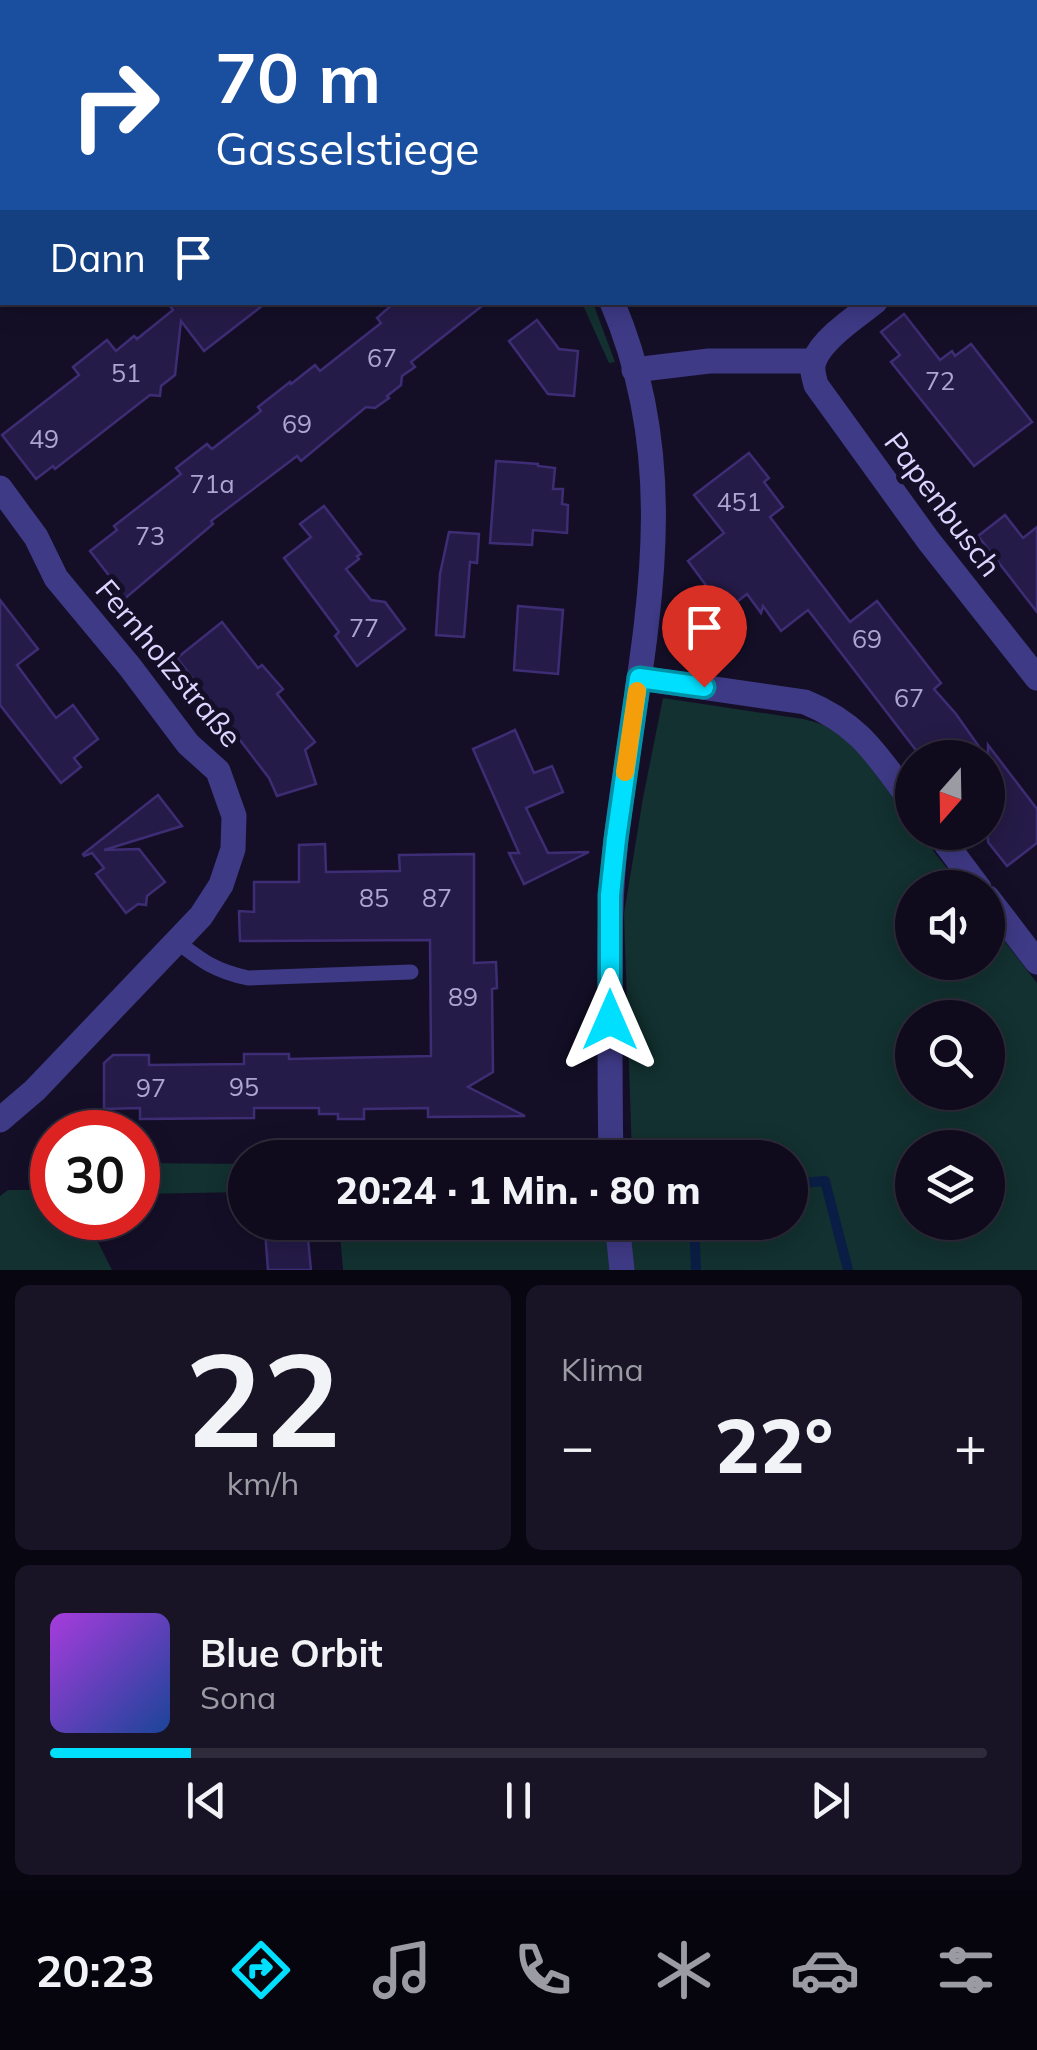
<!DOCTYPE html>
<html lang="de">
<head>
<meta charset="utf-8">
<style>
	body { margin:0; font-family:Mulish,sans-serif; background:#181426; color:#f1f3f6; height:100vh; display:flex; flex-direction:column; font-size:38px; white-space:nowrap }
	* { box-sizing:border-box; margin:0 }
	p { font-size:32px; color:#9b9ba4 }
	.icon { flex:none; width:55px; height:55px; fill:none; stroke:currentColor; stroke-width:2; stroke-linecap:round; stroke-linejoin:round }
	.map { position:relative; height:1270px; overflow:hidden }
	.sheet { display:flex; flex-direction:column; gap:15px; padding:15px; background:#080610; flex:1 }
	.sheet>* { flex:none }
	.banner { position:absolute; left:0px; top:0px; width:1038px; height:305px; box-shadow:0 5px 25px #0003,0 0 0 2px #2f2b3b; background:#1a4fa0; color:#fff; overflow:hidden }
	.needle { width:65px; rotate:200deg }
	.controls { position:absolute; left:895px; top:740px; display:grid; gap:20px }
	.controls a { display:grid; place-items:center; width:110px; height:110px; border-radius:50%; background:#0f0b1d; box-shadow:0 5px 25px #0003,0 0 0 2px #2f2b3b; font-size:50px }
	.speed { position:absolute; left:30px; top:1110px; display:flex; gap:20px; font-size:50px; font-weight:700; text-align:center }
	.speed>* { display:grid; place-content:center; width:130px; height:130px; border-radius:50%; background:#0f0b1d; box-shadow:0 5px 25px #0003,0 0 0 2px #2f2b3b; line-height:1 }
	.speed .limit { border:15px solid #d22; background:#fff; color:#111 }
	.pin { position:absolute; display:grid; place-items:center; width:85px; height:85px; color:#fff; margin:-102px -42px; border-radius:50% 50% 50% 0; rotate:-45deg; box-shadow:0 0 10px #0007 }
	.pin .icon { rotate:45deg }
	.me { position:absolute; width:110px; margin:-55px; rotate:0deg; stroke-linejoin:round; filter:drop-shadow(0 0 8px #0008) }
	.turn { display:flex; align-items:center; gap:35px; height:210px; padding:0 50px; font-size:45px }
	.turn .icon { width:130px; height:130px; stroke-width:2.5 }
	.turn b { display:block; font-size:70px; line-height:85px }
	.then { display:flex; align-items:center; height:95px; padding:0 50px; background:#0003; gap:20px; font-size:38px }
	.big { font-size:75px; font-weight:800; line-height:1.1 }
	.sheet .tile { flex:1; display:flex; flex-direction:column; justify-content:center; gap:15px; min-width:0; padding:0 35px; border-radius:15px; background:#181426 }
	.sheet .dial { align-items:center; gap:0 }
	.dial b { font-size:130px; line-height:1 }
	.song { display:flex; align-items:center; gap:30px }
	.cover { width:120px; height:120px; border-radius:15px; background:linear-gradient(135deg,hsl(280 70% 55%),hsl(220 70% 35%)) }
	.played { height:10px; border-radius:5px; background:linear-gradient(90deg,#01dfff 15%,#2f2b3b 15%) }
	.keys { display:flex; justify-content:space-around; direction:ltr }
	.heat { display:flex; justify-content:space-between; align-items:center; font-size:55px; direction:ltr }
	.sheet .tiles { flex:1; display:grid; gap:15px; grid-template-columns:1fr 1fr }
	.tile:last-child { grid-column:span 2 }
	.trip { position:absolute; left:228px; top:1140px; width:580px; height:100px; border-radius:50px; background:#0f0b1d; box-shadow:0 5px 25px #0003,0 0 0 2px #2f2b3b; font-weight:800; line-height:100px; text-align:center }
	.dock { display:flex; height:160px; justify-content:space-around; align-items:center; background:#06040c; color:#9b9ba4 }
	.dock .icon { width:70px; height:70px }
	.dock .active { color:#01dfff }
	.dock b { font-size:45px; color:#f1f3f6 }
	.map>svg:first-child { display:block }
</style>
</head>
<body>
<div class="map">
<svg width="1037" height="1270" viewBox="0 0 1037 1270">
	<rect width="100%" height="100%" fill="#140f27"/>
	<!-- green -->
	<g fill="#123130" fill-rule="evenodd">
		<polygon points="582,303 593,303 615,362 609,363"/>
		<path d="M 663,698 L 803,719 C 816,722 829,726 840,734 C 866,755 892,797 912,823 L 912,832 L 919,833 L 962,887 L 912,888 L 912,962 L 988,962 L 988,920 L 1037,983 L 1037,1270 L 343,1270 L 339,1223 L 790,1222 L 790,1158 L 632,1157 L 624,914 L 643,798 ZM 912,1018 L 988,1018 L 988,1092 L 912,1092 ZM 912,1148 L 988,1148 L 988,1222 L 912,1222 Z"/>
		<polygon points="138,1163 245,1164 245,1192 138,1194"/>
		<polygon points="52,1182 52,1218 86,1218 112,1270 0,1270 0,1196 8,1190 44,1190"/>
	</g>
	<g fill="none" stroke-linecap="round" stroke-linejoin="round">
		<!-- stream -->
		<g stroke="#0a1e45" stroke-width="10">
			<polyline points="790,1184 825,1181 848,1270"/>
			<polyline points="694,1222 696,1270"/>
		</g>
	</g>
	<!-- building -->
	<g fill="#251b48" stroke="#3d2d74" stroke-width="2.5">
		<polygon points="167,302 267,302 204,351 181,321 175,375 161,386 160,396 150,395 55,469 53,466 36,479 2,435 79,375 73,367 107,340 116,351 134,336 137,339 173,310"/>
		<polygon points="395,302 487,302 411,362 415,367 402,376 401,385 387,396 389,398 375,408 366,407 301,461 297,456 211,521 213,524 116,606 100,587 111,578 90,551 117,530 114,526 181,474 176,468 207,444 212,449 261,411 258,407 290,382 291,384 315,365 320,371 381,323 377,318"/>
		<polygon points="904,314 940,360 952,351 955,356 971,344 1032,422 974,466 891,362 900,355 881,332"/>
		<polygon points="537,320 559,349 578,351 574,396 548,394 509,341"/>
		<polygon points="749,453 769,478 764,482 783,507 770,517 850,622 877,601 941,683 934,689 956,714 987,758 922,758 808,610 781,631 763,606 761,613 747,594 725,611 688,561 724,533 694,495"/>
		<polygon points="496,461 538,464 538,466 555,468 553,489 563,489 562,504 568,505 567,533 533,530 532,545 490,543"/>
		<polygon points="324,506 361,554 357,556 359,559 346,569 371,600 385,602 405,629 357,666 335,636 339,632 284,558 311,537 300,524"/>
		<polygon points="1005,515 1023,538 1037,527 1037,612 978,536"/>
		<polygon points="449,532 479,534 477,563 470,562 464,637 436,635 440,574"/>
		<polygon points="0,600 38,649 17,665 56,718 73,705 98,739 74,758 81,767 61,783 0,705"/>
		<polygon points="518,606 563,610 558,674 514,670"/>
		<polygon points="222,622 258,668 262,665 283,689 277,694 315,742 305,750 316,784 277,796 269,778 177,658"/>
		<polygon points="515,730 534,773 552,766 563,792 526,808 548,853 589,852 524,884 509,853 519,853 473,749"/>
		<polygon points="988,745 1037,809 1037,843 1007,866 988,842"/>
		<polygon points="158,795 182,826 104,850 139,849 165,882 147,896 146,905 138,904 126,913 96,874 104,868 92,853 84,856 83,854"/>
		<polygon points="325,844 326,872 400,871 399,855 474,854 474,963 496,962 497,988 492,989 493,1072 468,1087 525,1116 428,1117 428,1108 364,1109 364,1119 338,1119 338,1114 319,1114 319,1108 254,1108 254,1118 140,1119 140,1108 104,1109 104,1063 113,1055 149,1055 149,1065 244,1064 244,1054 289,1054 289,1059 431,1056 430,940 240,941 239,911 254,912 254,882 299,882 299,845"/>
		<polygon points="307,1228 311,1270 268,1270 265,1231"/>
	</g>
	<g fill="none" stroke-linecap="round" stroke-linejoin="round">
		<!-- lane -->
		<path stroke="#3f3a86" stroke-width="15" d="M 176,941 C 202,961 215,971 248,978 L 411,972"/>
		<!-- street -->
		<g stroke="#3f3a86" stroke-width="25">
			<polyline points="409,0 411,2"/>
			<polyline points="1035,187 1037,186"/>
			<path d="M 875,302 C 857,316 822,339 814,361 C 811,369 814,377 816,385 L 928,540 L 1037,678"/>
			<polyline points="634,370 709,361 814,361"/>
			<polyline points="0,488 36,537 56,578 130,667 188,744 218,771 234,816 233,849 221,885 201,916 35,1090 0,1120"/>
			<path d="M 639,678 L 805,702 C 861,725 877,756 912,802"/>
			<polyline points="937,832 979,888"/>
			<polyline points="988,898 1037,962"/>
			<path d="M 611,1158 C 610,1110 610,1062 610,1014 C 610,955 609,897 616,840 C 638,654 690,484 612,302"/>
			<polyline points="617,1222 622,1270"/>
		</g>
	</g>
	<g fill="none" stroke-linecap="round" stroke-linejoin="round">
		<!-- route casing -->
		<g stroke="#0191a6" stroke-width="25">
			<polyline id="route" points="610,1020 610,895 616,839 639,678 704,687"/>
		</g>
		<!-- route -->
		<use href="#route" stroke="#01dfff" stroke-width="18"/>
		<!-- slow -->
		<polyline stroke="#f59e0b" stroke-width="18" points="625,772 637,691"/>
	</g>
	<g text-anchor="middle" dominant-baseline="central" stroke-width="10" stroke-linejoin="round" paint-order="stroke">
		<!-- number labels -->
		<g font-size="25" fill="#aea6d1">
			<text x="382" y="357">67</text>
			<text x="126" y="372">51</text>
			<text x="940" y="380">72</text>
			<text x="297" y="423">69</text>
			<text x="44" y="438">49</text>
			<text x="212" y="483">71a</text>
			<text x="739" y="501">451</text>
			<text x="150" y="535">73</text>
			<text x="364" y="627">77</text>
			<text x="867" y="638">69</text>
			<text x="909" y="697">67</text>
			<text x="374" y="897">85</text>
			<text x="437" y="897">87</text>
			<text x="463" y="996">89</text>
			<text x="244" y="1086">95</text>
			<text x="151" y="1087">97</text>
		</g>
		<!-- street labels -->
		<g font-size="30" fill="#dbd5ff" stroke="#140f27">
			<text transform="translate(943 504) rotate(53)">Papenbusch</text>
			<text transform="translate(169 663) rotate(50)">Fernholzstraße</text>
		</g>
	</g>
</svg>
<div class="controls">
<a><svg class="needle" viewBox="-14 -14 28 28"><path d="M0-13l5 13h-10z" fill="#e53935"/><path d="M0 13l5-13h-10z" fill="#9b9ba4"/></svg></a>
<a><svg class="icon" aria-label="sound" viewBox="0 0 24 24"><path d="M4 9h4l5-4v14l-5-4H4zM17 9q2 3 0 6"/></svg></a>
<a><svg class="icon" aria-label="search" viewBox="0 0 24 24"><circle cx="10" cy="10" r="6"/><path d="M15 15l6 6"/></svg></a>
<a><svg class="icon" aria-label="layers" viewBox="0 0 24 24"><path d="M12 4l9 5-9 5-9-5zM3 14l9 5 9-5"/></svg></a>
</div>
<div class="speed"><div class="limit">30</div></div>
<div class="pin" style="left:704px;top:687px;background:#d93025"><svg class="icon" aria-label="arrive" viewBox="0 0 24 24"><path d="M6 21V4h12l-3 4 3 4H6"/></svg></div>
<svg class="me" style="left:610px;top:1020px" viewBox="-20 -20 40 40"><path d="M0-17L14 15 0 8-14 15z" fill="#01dfff" stroke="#fff" stroke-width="4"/></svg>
<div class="trip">20:24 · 1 Min. · 80 m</div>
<div class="banner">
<div class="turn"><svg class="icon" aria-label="right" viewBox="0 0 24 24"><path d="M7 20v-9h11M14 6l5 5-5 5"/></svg><div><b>70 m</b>Gasselstiege</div></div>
<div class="then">Dann<svg class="icon" aria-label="arrive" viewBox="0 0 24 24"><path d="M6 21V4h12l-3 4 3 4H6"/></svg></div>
</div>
</div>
<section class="sheet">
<div class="tiles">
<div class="tile dial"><b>22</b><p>km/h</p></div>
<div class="tile"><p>Klima</p>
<div class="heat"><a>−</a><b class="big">22°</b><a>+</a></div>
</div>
<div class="tile">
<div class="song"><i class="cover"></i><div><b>Blue Orbit</b><p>Sona</p></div></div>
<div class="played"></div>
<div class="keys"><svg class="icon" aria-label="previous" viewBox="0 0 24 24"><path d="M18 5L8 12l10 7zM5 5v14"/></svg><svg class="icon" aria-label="pause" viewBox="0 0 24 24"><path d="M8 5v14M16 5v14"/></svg><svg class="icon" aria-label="next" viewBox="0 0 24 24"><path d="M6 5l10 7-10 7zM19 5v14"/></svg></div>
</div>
</div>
</section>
<nav class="dock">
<b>20:23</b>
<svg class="icon active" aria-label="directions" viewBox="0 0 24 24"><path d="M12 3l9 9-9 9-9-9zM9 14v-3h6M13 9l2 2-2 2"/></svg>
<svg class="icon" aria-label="music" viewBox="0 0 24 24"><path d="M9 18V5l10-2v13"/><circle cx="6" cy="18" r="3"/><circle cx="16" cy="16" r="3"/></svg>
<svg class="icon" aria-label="phone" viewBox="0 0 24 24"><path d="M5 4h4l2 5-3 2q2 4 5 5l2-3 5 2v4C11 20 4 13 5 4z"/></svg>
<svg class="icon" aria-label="climate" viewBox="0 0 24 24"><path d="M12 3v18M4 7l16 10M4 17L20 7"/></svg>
<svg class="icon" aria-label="car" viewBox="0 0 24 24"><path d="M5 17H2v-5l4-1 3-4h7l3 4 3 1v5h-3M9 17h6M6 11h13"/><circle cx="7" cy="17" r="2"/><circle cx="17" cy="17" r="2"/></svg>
<svg class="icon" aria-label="filters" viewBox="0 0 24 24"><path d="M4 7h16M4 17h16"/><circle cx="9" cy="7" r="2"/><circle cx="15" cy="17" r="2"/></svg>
</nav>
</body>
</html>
